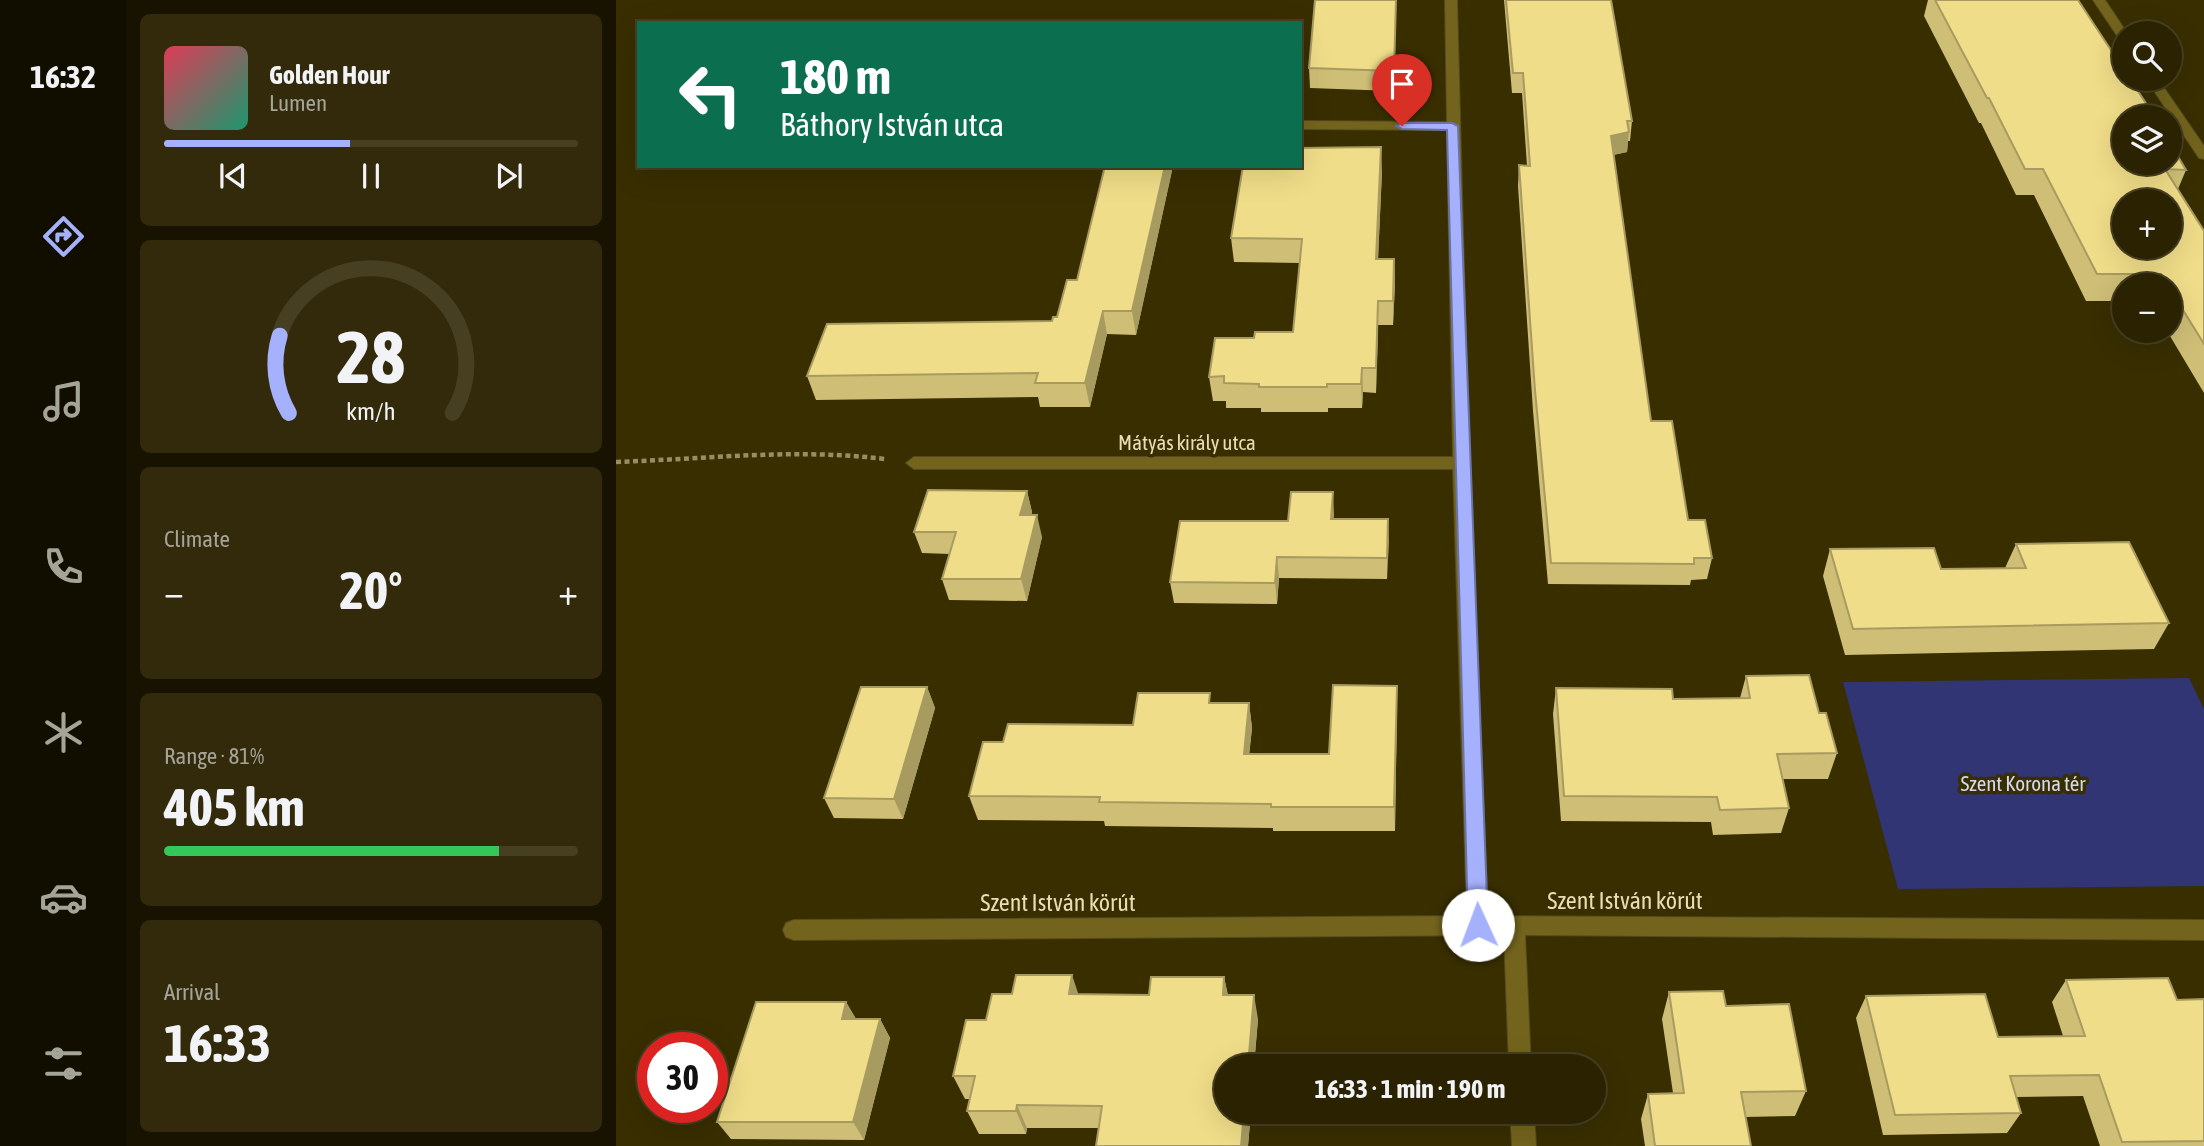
<!DOCTYPE html>
<html lang="en">
<head>
<meta charset="utf-8">
<style>
	body { margin:0; font-family:"Asap Condensed",sans-serif; background:#322a0a; color:#f1f3f6; height:100vh; display:flex; flex-direction:column; font-size:26px; white-space:nowrap }
	* { box-sizing:border-box; margin:0 }
	p { font-size:23px; color:#a5a499 }
	.icon { flex:none; width:38px; height:38px; fill:none; stroke:currentColor; stroke-width:2; stroke-linecap:round; stroke-linejoin:round }
	.map { position:relative; flex:1; overflow:hidden }
	.panel { display:flex; flex-direction:column; gap:14px; padding:14px; background:#171300; width:490px }
	.panel>* { flex:none }
	.guide { position:absolute; left:21px; top:21px; width:665px; height:147px; border-radius:0px; box-shadow:0 7px 28px #0002,0 0 0 2px #463f22; background:#0b6e4f; color:#fff; overflow:hidden }
	.buttons { position:absolute; left:1496px; top:21px; display:grid; gap:14px }
	.buttons a { display:grid; place-items:center; width:70px; height:70px; border-radius:50%; background:#2a2200; box-shadow:0 7px 28px #0002,0 0 0 2px #463f22; font-size:35px }
	.speed { position:absolute; left:21px; top:1032px; display:flex; gap:14px; font-size:35px; font-weight:700; text-align:center }
	.speed>* { display:grid; place-content:center; width:91px; height:91px; border-radius:50%; background:#2a2200; box-shadow:0 7px 28px #0002,0 0 0 2px #463f22; line-height:1 }
	.speed .limit { border:10px solid #d22; background:#fff; color:#111 }
	.pin { position:absolute; display:grid; place-items:center; width:60px; height:60px; color:#fff; margin:-72px -30px; border-radius:50% 50% 50% 0; rotate:-45deg; box-shadow:0 0 7px #0007 }
	.pin .icon { rotate:45deg }
	.me { position:absolute; width:77px; margin:-38px; rotate:358deg; stroke-linejoin:round; filter:drop-shadow(0 0 5px #0008) }
	.turn { display:flex; align-items:center; gap:24px; height:147px; padding:0 28px; font-size:32px }
	.turn .icon { width:91px; height:91px; stroke-width:2.5 }
	.turn b { display:block; font-size:49px; line-height:60px }
	.big { font-size:52px; font-weight:700; line-height:1.1 }
	.panel .widget { flex:1; display:flex; flex-direction:column; justify-content:center; gap:10px; min-width:0; padding:0 24px; border-radius:10px; background:#322a0a }
	.panel .dial { align-items:center; gap:0 }
	.dial svg { height:182px; overflow:visible; fill:none; stroke:#463f22; stroke-width:7; stroke-linecap:round; text-anchor:middle }
	.dial text { fill:#f1f3f6; stroke:none }
	.song { display:flex; align-items:center; gap:21px }
	.cover { width:84px; height:84px; border-radius:10px; background:linear-gradient(135deg,hsl(350 70% 55%),hsl(160 70% 35%)) }
	.played { height:7px; border-radius:4px; background:linear-gradient(90deg,#a5b1fc 45%,#463f22 45%) }
	.keys { display:flex; justify-content:space-around; direction:ltr }
	.heat { display:flex; justify-content:space-between; align-items:center; font-size:38px; direction:ltr }
	.charge { height:10px; border-radius:5px; background:linear-gradient(90deg,#34c759 81%,#463f22 0) }
	.trip { position:absolute; left:598px; top:1054px; width:392px; height:70px; border-radius:35px; background:#2a2200; box-shadow:0 7px 28px #0002,0 0 0 2px #463f22; font-weight:700; line-height:70px; text-align:center }
	main { display:flex; flex:1; min-height:0 }
	.tab-bar { display:flex; flex-direction:column; width:126px; justify-content:space-around; align-items:center; background:#110e00; color:#a5a499 }
	.tab-bar .icon { width:49px; height:49px }
	.tab-bar .on { color:#a5b1fc }
	.tab-bar b { font-size:32px; color:#f1f3f6 }
	.map>svg:first-child { display:block }
</style>
</head>
<body>
<main>
<nav class="tab-bar">
<b>16:32</b>
<svg class="icon on" aria-label="directions" viewBox="0 0 24 24"><path d="M12 3l9 9-9 9-9-9zM9 14v-3h6M13 9l2 2-2 2"/></svg>
<svg class="icon" aria-label="music" viewBox="0 0 24 24"><path d="M9 18V5l10-2v13"/><circle cx="6" cy="18" r="3"/><circle cx="16" cy="16" r="3"/></svg>
<svg class="icon" aria-label="phone" viewBox="0 0 24 24"><path d="M5 4h4l2 5-3 2q2 4 5 5l2-3 5 2v4C11 20 4 13 5 4z"/></svg>
<svg class="icon" aria-label="climate" viewBox="0 0 24 24"><path d="M12 3v18M4 7l16 10M4 17L20 7"/></svg>
<svg class="icon" aria-label="car" viewBox="0 0 24 24"><path d="M5 17H2v-5l4-1 3-4h7l3 4 3 1v5h-3M9 17h6M6 11h13"/><circle cx="7" cy="17" r="2"/><circle cx="17" cy="17" r="2"/></svg>
<svg class="icon" aria-label="filters" viewBox="0 0 24 24"><path d="M4 7h16M4 17h16"/><circle cx="9" cy="7" r="2"/><circle cx="15" cy="17" r="2"/></svg>
</nav>
<section class="panel">
<div class="widget">
<div class="song"><i class="cover"></i><div><b>Golden Hour</b><p>Lumen</p></div></div>
<div class="played"></div>
<div class="keys"><svg class="icon" aria-label="previous" viewBox="0 0 24 24"><path d="M18 5L8 12l10 7zM5 5v14"/></svg><svg class="icon" aria-label="pause" viewBox="0 0 24 24"><path d="M8 5v14M16 5v14"/></svg><svg class="icon" aria-label="next" viewBox="0 0 24 24"><path d="M6 5l10 7-10 7zM19 5v14"/></svg></div>
</div>
<div class="widget dial"><svg viewBox="0 0 100 80">
<path d="M14 69A42 42 0 1 1 86 69"/>
<path d="M14 69A42 42 0 0 1 10 35" stroke="#a5b1fc"/>
<text x="50" y="56" font-size="32" font-weight="700">28</text>
<text x="50" y="72" font-size="11">km/h</text>
</svg></div>
<div class="widget"><p>Climate</p>
<div class="heat"><a>−</a><b class="big">20°</b><a>+</a></div>
</div>
<div class="widget"><p>Range · 81%</p><b class="big">405 km</b><div class="charge"></div></div>
<div class="widget"><p>Arrival</p><b class="big">16:33</b></div>
</section>
<div class="map">
<svg width="1588" height="1146" viewBox="0 0 1588 1146">
	<rect width="100%" height="100%" fill="#382e00"/>
	<!-- green -->
	<polygon fill="#313574" points="1573,678 1588,709 1588,886 1282,889 1227,682"/>
	<g fill="none" stroke-linecap="round" stroke-linejoin="round">
		<!-- street casing -->
		<g stroke="#544a1d" stroke-width="2">
			<g id="street">
				<polygon points="829,0 841,0 853,463 872,916 1588,920 1588,940 909,935 915,1066 893,1066 888,935 178,940 170,937 167,930 170,923 178,920 851,916 837,469 298,469 290,463 298,457 837,457 831,130 684,129 684,121 831,122"/>
				<polygon points="1477,0 1489,0 1511,33 1508,33 1508,41 1504,40"/>
				<polygon points="1530,79 1542,79 1588,146 1588,159 1583,158"/>
				<polygon points="894,1111 918,1111 920,1146 896,1146"/>
			</g>
		</g>
		<!-- path -->
		<path stroke="#988e64" stroke-width="4.5" stroke-dasharray="5 3.5" stroke-linecap="butt" d="M 0,462 C 90,459 179,448 269,459"/>
		<!-- street -->
		<use href="#street" fill="#73641d" fill-rule="evenodd"/>
	</g>
	<!-- wall -->
	<g fill="#cebe76">
		<polygon points="699,0 780,0 778,91 694,88 693,68"/>
		<polygon points="888,0 995,0 1016,121 1014,141 1012,141 1011,152 997,155 1035,421 1072,520 1096,558 1091,579 1075,580 1074,585 932,584 917,411 902,186 903,165 911,166 906,93 896,93"/>
		<polygon points="1312,0 1462,0 1570,170 1562,189 1588,231 1588,393 1551,331 1554,331 1554,285 1508,285 1508,301 1470,301 1418,195 1400,195 1365,123 1363,123 1308,16"/>
		<polygon points="557,166 520,335 491,334 474,407 424,407 422,397 200,400 191,376 436,321 441,317 461,280"/>
		<polygon points="766,171 762,259 778,259 779,283 777,325 762,325 760,393 747,392 746,408 712,408 712,412 645,412 645,408 610,408 610,401 597,401 593,377 638,338 677,332 684,263 618,262 615,238"/>
		<polygon points="411,491 416,512 415,515 426,537 411,601 333,600 326,579 334,554 306,553 298,532"/>
		<polygon points="718,514 717,519 772,519 771,579 663,578 661,604 558,603 554,582 672,521"/>
		<polygon points="1400,544 1553,623 1538,649 1229,655 1207,576 1214,549 1325,569 1389,568"/>
		<polygon points="1130,676 1203,713 1221,753 1212,779 1167,779 1173,808 1165,833 1097,835 1095,822 945,821 937,714 940,688 1057,699 1124,698"/>
		<polygon points="781,686 779,831 657,831 657,828 489,826 488,821 362,820 353,796 387,742 517,725 595,703 633,703 636,728 633,754 713,754"/>
		<polygon points="311,687 319,708 287,819 218,818 208,798"/>
		<polygon points="608,977 612,995 642,1019 638,1066 611,1066 635,1111 632,1146 480,1146 483,1128 411,1128 410,1134 363,1134 351,1111 354,1099 349,1099 337,1076 370,1020 463,994 533,995"/>
		<polygon points="1450,980 1561,1000 1588,999 1588,1146 1484,1146 1467,1096 1400,1097 1405,1113 1391,1133 1267,1135 1240,1018 1250,996 1382,1037 1447,1036 1436,1002"/>
		<polygon points="1053,992 1110,1006 1190,1091 1179,1116 1129,1117 1135,1146 1029,1146 1025,1119 1032,1094 1057,1093 1046,1019"/>
		<polygon points="230,1002 240,1019 264,1019 274,1038 248,1140 115,1139 101,1122"/>
	</g>
	<!-- shaded-wall -->
	<g fill="#a89b60">
		<polygon points="1013,132 1011,152 992,156 995,136"/>
		<polygon points="765,147 766,171 761,283 760,259"/>
		<polygon points="549,166 557,166 520,335 516,311"/>
		<polygon points="778,259 779,283 777,325 777,301"/>
		<polygon points="762,301 762,325 760,393 760,368"/>
		<polygon points="487,311 491,334 474,407 469,383"/>
		<polygon points="746,368 747,392 746,408 745,384"/>
		<polygon points="411,491 416,512 410,536 404,515"/>
		<polygon points="717,492 718,514 716,540 715,519"/>
		<polygon points="421,515 426,537 411,601 405,579"/>
		<polygon points="772,519 773,541 771,579 771,558"/>
		<polygon points="661,557 663,578 661,604 659,583"/>
		<polygon points="781,686 781,711 779,831 778,807"/>
		<polygon points="311,687 319,708 287,819 278,799"/>
		<polygon points="633,703 636,728 631,778 628,754"/>
		<polygon points="456,975 464,999 453,994"/>
		<polygon points="608,977 613,1002 607,995"/>
		<polygon points="638,995 642,1019 638,1066 632,1066"/>
		<polygon points="230,1002 241,1021 226,1019"/>
		<polygon points="264,1019 274,1038 248,1140 237,1122"/>
		<polygon points="401,1105 411,1128 410,1134 400,1111"/>
		<polygon points="628,1111 635,1111 632,1146 625,1146"/>
	</g>
	<!-- building -->
	<g fill="#f0dd89" stroke="#a89b60" stroke-width="2" fill-rule="evenodd">
		<polygon points="699,0 780,0 778,71 693,68"/>
		<polygon points="890,0 995,0 1016,121 1011,121 1013,132 995,136 1035,421 1056,421 1072,520 1089,520 1096,558 1078,558 1078,564 935,563 919,390 903,165 914,166 907,73 897,73"/>
		<path d="M 1319,0 L 1462,0 L 1508,70 L 1508,79 L 1514,79 L 1539,117 L 1508,117 L 1508,163 L 1554,163 L 1554,143 L 1570,170 L 1549,169 L 1588,231 L 1588,344 L 1554,289 L 1554,285 L 1552,285 L 1545,274 L 1481,274 L 1427,169 L 1409,169 L 1373,98 L 1371,98 ZM 1508,201 L 1554,201 L 1554,247 L 1508,247 Z"/>
		<polygon points="765,147 760,259 778,259 777,301 762,301 760,368 746,368 745,384 711,384 711,387 643,387 643,384 608,383 608,376 593,377 599,338 638,338 639,332 677,332 686,239 615,238 627,166 684,166 684,148"/>
		<polygon points="489,166 549,166 516,311 487,311 469,383 419,383 422,373 191,376 211,324 436,321 437,317 441,317 451,280 461,280"/>
		<polygon points="312,490 411,491 404,515 421,515 405,579 326,579 340,532 298,532"/>
		<polygon points="675,492 717,492 715,519 772,519 771,558 661,557 659,583 554,582 564,521 672,521"/>
		<polygon points="1513,542 1553,623 1237,629 1214,549 1318,548 1325,569 1410,568 1400,544"/>
		<polygon points="1193,675 1203,713 1210,713 1221,753 1161,754 1173,808 1104,810 1101,797 948,796 940,688 1056,689 1057,699 1134,698 1130,676"/>
		<polygon points="717,685 781,686 778,807 655,807 655,804 483,802 484,797 353,796 367,742 387,742 392,724 517,725 522,693 594,693 593,703 633,703 628,754 713,754"/>
		<polygon points="245,687 311,687 278,799 208,798"/>
		<polygon points="400,975 456,975 453,994 533,995 535,977 608,977 607,995 638,995 632,1066 611,1066 611,1111 628,1111 625,1146 480,1146 486,1106 401,1105 400,1111 351,1111 359,1076 337,1076 350,1020 370,1020 376,994 396,994"/>
		<polygon points="1552,978 1561,1000 1588,999 1588,1141 1506,1142 1483,1075 1394,1076 1405,1113 1279,1115 1250,996 1369,994 1382,1037 1469,1036 1450,980"/>
		<polygon points="1107,991 1110,1006 1173,1004 1190,1091 1125,1092 1135,1146 1039,1146 1032,1094 1068,1093 1053,992"/>
		<polygon points="140,1002 230,1002 226,1019 264,1019 237,1122 101,1122"/>
	</g>
	<!-- route -->
	<polygon fill="#a5b1fc" stroke="#6b73a4" stroke-width="2" points="836,123 842,126 872,925 869,931 862,934 855,931 852,925 831,130 786,129 780,126 786,123"/>
	<g text-anchor="middle" dominant-baseline="central" stroke-width="7" stroke-linejoin="round" paint-order="stroke">
		<!-- street labels -->
		<g font-size="21" fill="#e7deb6" stroke="#382e00">
			<text x="571" y="442">Mátyás király utca</text>
		</g>
		<!-- park labels -->
		<g font-size="21" fill="#d4d9f2" stroke="#382e00">
			<text x="1407" y="783">Szent Korona tér</text>
		</g>
		<!-- near-street labels -->
		<g font-size="24" fill="#e7deb6" stroke="#382e00">
			<text x="1009" y="900">Szent István körút</text>
			<text x="442" y="902">Szent István körút</text>
		</g>
	</g>
</svg>
<div class="buttons">
<a><svg class="icon" aria-label="search" viewBox="0 0 24 24"><circle cx="10" cy="10" r="6"/><path d="M15 15l6 6"/></svg></a>
<a><svg class="icon" aria-label="layers" viewBox="0 0 24 24"><path d="M12 4l9 5-9 5-9-5zM3 14l9 5 9-5"/></svg></a>
<a>+</a>
<a>−</a>
</div>
<div class="speed"><div class="limit">30</div></div>
<div class="pin" style="left:786px;top:126px;background:#d93025"><svg class="icon" aria-label="arrive" viewBox="0 0 24 24"><path d="M6 21V4h12l-3 4 3 4H6"/></svg></div>
<svg class="me" style="left:862px;top:925px" viewBox="-20 -20 40 40"><circle r="19" fill="#fff"/><path d="M0-13L10 11 0 6-10 11z" fill="#a5b1fc"/></svg>
<div class="trip">16:33 · 1 min · 190 m</div>
<div class="guide">
<div class="turn"><svg class="icon" aria-label="left" viewBox="0 0 24 24"><path d="M17 20v-9H6M10 6l-5 5 5 5"/></svg><div><b>180 m</b>Báthory István utca</div></div>
</div>
</div>
</main>
</body>
</html>
